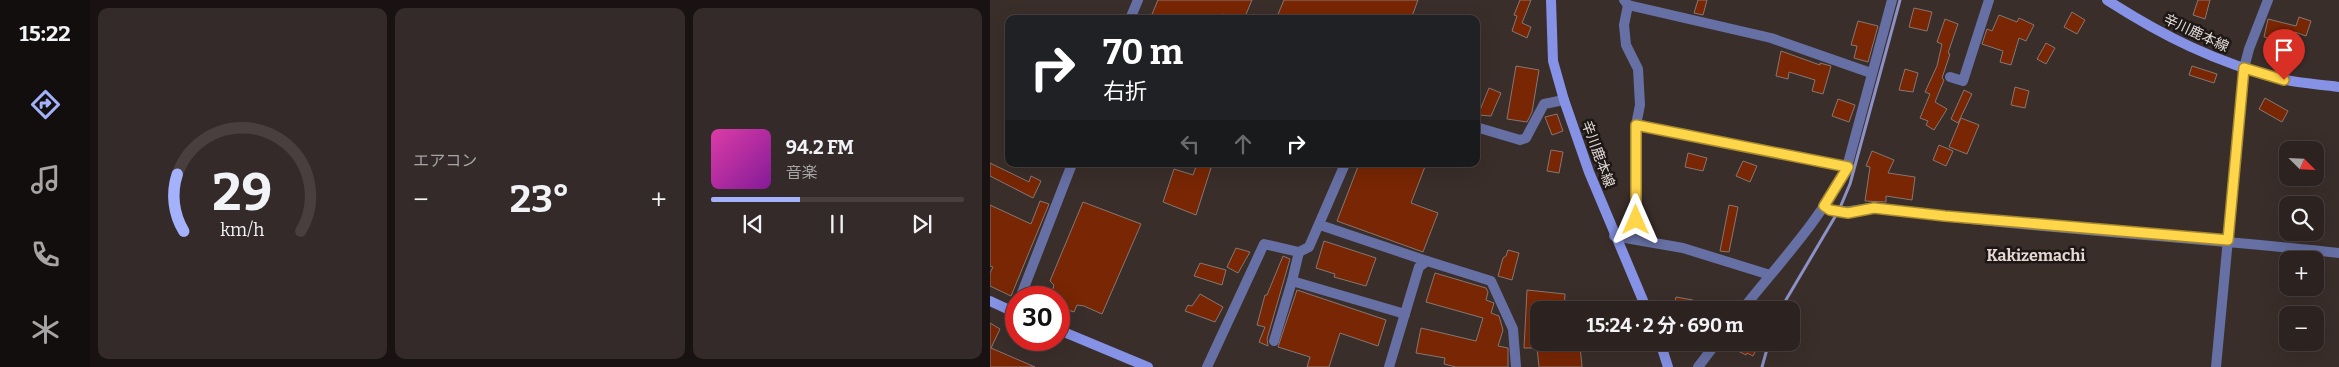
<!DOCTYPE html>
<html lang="ja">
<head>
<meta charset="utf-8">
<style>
	body { margin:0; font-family:Bitter,"Noto Sans JP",serif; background:#342a29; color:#f1f3f6; height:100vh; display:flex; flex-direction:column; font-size:19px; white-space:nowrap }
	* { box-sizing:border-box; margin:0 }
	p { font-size:16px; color:#a6a4a5 }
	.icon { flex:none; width:28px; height:28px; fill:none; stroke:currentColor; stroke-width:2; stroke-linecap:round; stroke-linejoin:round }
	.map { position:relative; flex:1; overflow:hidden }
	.panel { display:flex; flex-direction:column; gap:8px; padding:8px; background:#181312; width:900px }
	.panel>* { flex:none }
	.guide { position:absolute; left:15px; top:15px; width:475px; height:152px; border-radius:10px; box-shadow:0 5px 20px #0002,0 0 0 1px #483f3e; background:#202124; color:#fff; overflow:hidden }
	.needle { width:32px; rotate:114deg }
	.tools { position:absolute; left:1289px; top:141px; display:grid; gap:10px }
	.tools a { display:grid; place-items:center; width:45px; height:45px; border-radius:10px; background:#2c2220; box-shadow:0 5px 20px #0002,0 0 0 1px #483f3e; font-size:25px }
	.speed { position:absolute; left:15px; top:286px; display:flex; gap:10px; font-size:25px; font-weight:700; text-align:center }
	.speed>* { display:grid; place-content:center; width:65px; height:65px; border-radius:50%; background:#2c2220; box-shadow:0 5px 20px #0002,0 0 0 1px #483f3e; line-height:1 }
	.speed .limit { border:8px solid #d22; background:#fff; color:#111 }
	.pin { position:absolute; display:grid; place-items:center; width:42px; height:42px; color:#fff; margin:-51px -21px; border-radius:50% 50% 50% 0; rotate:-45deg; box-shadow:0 0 5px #0007 }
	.pin .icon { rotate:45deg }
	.me { position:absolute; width:55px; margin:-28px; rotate:0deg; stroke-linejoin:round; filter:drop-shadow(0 0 4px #0008) }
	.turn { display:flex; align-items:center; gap:18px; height:105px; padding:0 15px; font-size:22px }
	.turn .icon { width:65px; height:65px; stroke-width:2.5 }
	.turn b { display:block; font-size:35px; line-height:42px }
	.lanes { display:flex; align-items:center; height:48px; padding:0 15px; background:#0003; justify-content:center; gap:25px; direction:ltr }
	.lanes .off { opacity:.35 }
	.big { font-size:38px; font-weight:700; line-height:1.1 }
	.panel .tile { flex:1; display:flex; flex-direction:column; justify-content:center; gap:8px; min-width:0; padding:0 18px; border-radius:10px; background:#342a29 }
	.panel .dial { align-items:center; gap:0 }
	.dial svg { height:130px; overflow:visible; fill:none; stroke:#483f3e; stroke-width:7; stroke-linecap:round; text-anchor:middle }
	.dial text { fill:#f1f3f6; stroke:none }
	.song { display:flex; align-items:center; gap:15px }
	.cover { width:60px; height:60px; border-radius:8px; background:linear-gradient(135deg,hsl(320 70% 55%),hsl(290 70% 35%)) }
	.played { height:5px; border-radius:2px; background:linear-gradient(90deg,#a4b2fc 35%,#483f3e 35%) }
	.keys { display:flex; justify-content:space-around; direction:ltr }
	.heat { display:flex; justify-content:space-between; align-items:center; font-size:28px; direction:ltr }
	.panel .tiles { flex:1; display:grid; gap:8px; grid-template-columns:repeat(3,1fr) }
	.trip { position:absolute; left:540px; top:301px; width:270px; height:50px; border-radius:10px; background:#2c2220; box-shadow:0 5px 20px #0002,0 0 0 1px #483f3e; font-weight:700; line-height:50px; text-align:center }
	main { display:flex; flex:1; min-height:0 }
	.tab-bar { display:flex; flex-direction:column; width:90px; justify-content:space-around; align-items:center; background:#120e0d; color:#a6a4a5 }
	.tab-bar .icon { width:35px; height:35px }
	.tab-bar .on { color:#a4b2fc }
	.tab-bar b { font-size:22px; color:#f1f3f6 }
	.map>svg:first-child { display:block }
</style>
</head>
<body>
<main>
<nav class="tab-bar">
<b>15:22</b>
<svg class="icon on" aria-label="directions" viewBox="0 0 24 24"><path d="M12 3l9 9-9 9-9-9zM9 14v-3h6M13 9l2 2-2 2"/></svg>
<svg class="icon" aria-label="music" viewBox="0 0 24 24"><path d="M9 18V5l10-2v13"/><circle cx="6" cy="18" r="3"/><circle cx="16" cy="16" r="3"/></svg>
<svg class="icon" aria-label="phone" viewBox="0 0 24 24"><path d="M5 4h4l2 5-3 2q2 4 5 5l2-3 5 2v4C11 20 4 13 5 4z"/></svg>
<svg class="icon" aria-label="climate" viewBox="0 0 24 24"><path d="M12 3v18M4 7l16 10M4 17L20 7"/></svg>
</nav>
<section class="panel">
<div class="tiles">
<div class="tile dial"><svg viewBox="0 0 100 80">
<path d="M14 69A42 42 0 1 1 86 69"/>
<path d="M14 69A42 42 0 0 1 10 34" stroke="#a4b2fc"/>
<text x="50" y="56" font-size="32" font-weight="700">29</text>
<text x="50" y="72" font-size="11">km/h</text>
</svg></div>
<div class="tile"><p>エアコン</p>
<div class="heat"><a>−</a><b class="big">23°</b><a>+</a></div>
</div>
<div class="tile">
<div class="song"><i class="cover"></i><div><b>94.2 FM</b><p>音楽</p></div></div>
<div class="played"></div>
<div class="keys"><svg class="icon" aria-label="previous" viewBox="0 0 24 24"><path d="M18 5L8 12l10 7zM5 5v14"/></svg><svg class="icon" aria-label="pause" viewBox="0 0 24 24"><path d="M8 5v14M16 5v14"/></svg><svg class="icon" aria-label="next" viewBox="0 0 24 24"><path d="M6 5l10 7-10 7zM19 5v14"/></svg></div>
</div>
</div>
</section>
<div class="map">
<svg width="1349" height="367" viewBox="0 0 1349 367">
	<rect width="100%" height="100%" fill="#3a2e2a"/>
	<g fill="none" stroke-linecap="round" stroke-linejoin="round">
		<!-- stream -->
		<g stroke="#8b90c6" stroke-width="3">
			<polyline points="790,310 849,210 860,184 910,0"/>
			<polyline points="772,367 779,342"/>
		</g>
	</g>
	<!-- building -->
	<g fill="#782604" stroke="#857773">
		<polygon points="168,0 262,0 254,19 245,19 233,14 231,19 160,19"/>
		<polygon points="294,0 428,0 421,19 286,19"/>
		<polygon points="530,0 541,0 532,23 541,27 537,38 522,31 527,16 524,15"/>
		<polygon points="708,0 717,0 713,15 704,13"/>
		<polygon points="1208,0 1220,0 1215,19 1203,15"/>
		<polygon points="924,8 942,12 937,31 919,27"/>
		<polygon points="1082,12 1095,20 1087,34 1074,27"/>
		<polygon points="1009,15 1027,22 1029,18 1044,25 1036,41 1029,38 1021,65 1010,62 1013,51 992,44 997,29 1002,31"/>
		<polygon points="1309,17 1321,21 1316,36 1305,32 1302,44 1274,37 1278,19 1306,26"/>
		<polygon points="955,19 968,24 958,53 960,54 952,78 954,80 945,102 957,109 944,130 936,125 938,121 930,118 940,94 935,92 947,66 952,44 947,42"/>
		<polygon points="868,21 888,26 878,62 864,58 867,46 861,45"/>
		<polygon points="1056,43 1065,48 1056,64 1047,59"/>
		<polygon points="791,51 830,65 830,63 841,66 833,94 822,91 825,80 799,72 798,79 786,76"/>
		<polygon points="526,66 549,70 542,112 537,122 517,119"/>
		<polygon points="1202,66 1227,74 1224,83 1199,75"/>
		<polygon points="915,69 928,73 923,92 909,90"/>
		<polygon points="1025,87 1039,91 1035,108 1021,105"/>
		<polygon points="499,88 511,93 501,116 488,115"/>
		<polygon points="974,90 982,94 968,123 961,119"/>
		<polygon points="1275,98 1298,111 1292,122 1269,109"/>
		<polygon points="848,99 865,105 859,122 842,116"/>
		<polygon points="567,114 573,131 562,135 555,117"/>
		<polygon points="971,118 989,125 977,154 959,147"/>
		<polygon points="949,145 963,151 956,166 943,160"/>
		<polygon points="561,150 573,152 569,173 557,171"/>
		<polygon points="882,151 904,160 898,173 925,177 922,200 896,196 896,202 875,201 880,167 876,166"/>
		<polygon points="698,153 717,158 713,171 695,167"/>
		<polygon points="753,161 767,166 760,182 746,176"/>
		<polygon points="0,163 39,182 41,176 51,181 43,198 0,176"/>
		<polygon points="207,164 221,168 206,215 173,202 184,169 203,175"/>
		<polygon points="369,164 436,164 421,203 448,213 433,252 347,221"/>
		<polygon points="50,201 59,204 21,296 0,286 0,273 3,267 0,266 0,205 41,224"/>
		<polygon points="93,202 151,224 112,314 94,306 87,305 84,312 69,307 69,298 60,298 64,285 60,281"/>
		<polygon points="739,205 748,207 739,252 730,251"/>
		<polygon points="334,241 386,258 376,286 344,277 345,274 326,268"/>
		<polygon points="246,248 260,252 248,273 237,267"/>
		<polygon points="518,250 529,253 522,280 508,276 513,258 516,256"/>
		<polygon points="293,256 300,259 277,339 278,346 269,342 275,327 267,325 275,295 277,295"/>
		<polygon points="210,263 236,270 232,285 204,276"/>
		<polygon points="445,273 496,288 498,292 496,300 504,303 501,313 509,316 513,330 508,346 518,348 518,367 466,367 454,364 455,358 426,353 431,328 486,341 493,318 436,302"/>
		<polygon points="307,290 396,320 388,346 350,333 339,367 317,367 320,357 288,347"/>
		<polygon points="537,290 575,294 574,310 549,310 549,342 576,342 575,348 590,346 592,367 549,367 547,348 534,348"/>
		<polygon points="210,294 233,307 225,322 195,311 198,305 202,306"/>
		<polygon points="686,297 703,300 701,310 683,310"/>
		<polygon points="0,323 10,329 1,348 45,367 0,367"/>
		<polygon points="747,342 770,342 763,356 757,353 756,355 744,349"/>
	</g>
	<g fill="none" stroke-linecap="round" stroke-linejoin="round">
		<!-- street -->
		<g stroke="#6770a4" stroke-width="10">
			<polyline points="634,0 638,5 634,25 636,45 648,69 650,105 646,125 646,239"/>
			<polyline points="638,5 781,38 881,73"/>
			<polyline points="140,19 148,0"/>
			<polyline points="960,77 973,81 999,0"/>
			<polyline points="646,125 857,167"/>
			<polyline points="486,127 530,140 536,138 554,104 574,100"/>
			<path d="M 835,207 C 852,218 867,207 886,208 C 897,208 908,211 919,212 C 1062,230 1206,237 1349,253"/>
			<polyline points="330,225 437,261"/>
			<polyline points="624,236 693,248 780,275"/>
			<polyline points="309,252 302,281 415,314"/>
			<polyline points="30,298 82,164"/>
			<path d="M 752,310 C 789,263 830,221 857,167 L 902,0"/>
			<polyline points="284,341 302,281"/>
			<polyline points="217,367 274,244 309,252 319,247 355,164"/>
			<polyline points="399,367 429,267 437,261 501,281 523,329 526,367"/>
			<polyline points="708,367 727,342"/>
			<polyline points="1226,367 1254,68 1259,49 1278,0"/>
		</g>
		<!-- secondary -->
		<g stroke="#8592e5" stroke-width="10">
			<polyline points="561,0 563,61 574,100 599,172 657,310"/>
			<path d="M 1117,0 C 1173,36 1227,63 1292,79 C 1310,84 1330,84 1349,87"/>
			<polyline points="0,301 26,313"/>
			<polyline points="69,330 158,367"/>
			<polyline points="670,342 678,367"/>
		</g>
	</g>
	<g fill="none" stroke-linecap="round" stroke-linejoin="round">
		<!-- route casing -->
		<g stroke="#a68a30" stroke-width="12">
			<polyline id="route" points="646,220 646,125 858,167 834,206 840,210 858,213 884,208 955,216 1238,240 1254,68 1294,80"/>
		</g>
		<!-- route -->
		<use href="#route" stroke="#ffd54a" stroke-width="9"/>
	</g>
	<g text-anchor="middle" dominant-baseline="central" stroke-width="5" stroke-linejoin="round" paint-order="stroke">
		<!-- street labels -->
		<g font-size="14" fill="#e4dcd9" stroke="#1d1816">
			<text transform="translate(1206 33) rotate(25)">辛川鹿本線</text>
			<text transform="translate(608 154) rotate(70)">辛川鹿本線</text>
		</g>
		<!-- quarter labels -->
		<g font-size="16" font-weight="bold" fill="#e7d7d2" stroke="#1d1816">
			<text x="1046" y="255">Kakizemachi</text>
		</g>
	</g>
</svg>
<div class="tools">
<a><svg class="needle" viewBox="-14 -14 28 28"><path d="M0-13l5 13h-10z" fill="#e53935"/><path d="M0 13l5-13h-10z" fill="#a6a4a5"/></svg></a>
<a><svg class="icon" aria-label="search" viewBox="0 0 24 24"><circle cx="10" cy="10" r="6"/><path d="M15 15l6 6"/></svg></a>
<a>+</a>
<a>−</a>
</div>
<div class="speed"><div class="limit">30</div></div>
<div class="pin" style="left:1294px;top:80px;background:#d93025"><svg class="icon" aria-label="arrive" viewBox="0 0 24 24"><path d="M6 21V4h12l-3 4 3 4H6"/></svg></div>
<svg class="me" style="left:646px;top:220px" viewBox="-20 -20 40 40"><path d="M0-17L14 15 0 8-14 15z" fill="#ffd54a" stroke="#fff" stroke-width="4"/></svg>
<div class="trip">15:24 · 2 分 · 690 m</div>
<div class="guide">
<div class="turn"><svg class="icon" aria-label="right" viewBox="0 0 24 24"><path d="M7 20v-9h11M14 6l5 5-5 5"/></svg><div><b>70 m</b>右折</div></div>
<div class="lanes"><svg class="icon off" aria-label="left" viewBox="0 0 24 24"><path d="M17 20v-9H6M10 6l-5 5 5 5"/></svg><svg class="icon off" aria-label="ahead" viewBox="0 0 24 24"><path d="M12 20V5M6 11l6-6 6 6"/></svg><svg class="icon" aria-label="right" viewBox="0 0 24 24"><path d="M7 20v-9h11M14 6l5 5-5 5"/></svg></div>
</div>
</div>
</main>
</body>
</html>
